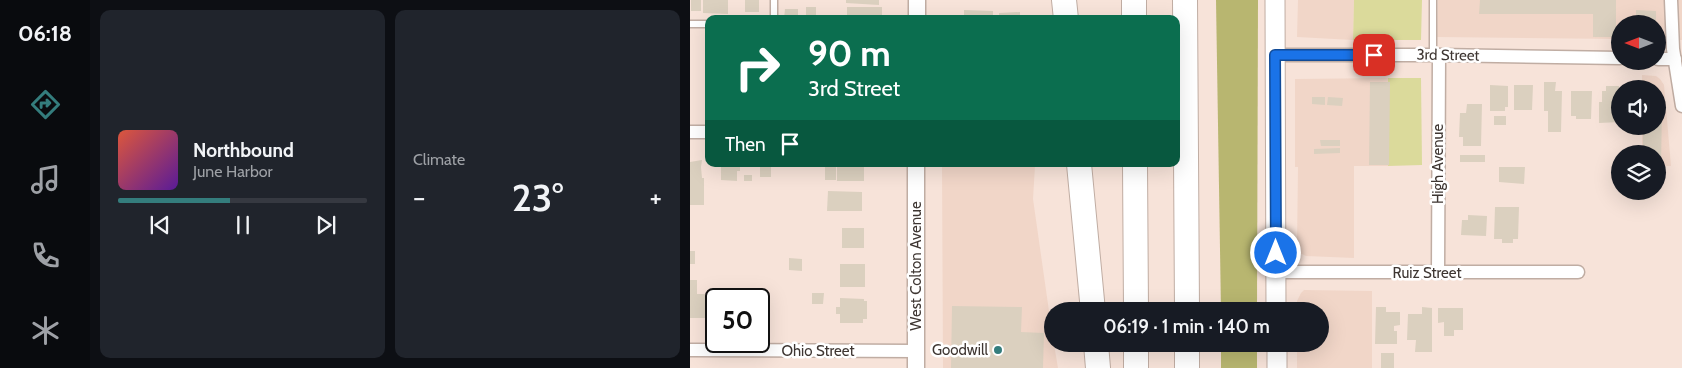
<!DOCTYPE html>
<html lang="en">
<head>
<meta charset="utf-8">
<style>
	body { margin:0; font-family:Cabin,sans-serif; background:#20242c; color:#f1f3f6; height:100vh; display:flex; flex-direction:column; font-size:19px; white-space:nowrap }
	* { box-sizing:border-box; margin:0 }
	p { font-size:16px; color:#9ea1a6 }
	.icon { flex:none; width:28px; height:28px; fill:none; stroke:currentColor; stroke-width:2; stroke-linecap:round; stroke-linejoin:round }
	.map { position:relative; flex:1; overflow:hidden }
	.details { display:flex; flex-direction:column; gap:10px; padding:10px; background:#0d0f14; width:600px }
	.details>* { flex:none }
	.banner { position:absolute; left:15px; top:15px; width:475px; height:152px; border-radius:10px; box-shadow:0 5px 20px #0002; background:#0b6e4f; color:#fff; overflow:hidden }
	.needle { width:32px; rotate:270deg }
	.buttons { position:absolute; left:921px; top:15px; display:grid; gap:10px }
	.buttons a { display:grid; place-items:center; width:55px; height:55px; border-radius:50%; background:#171b24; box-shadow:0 5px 20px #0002; font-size:25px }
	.speed { position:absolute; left:15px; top:288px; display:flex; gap:10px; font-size:25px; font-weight:700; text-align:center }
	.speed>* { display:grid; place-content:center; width:65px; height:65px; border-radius:50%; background:#171b24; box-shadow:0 5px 20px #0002; line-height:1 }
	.speed .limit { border:2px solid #111; border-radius:8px; background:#fff; color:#111 }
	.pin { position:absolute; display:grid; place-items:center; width:42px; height:42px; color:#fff; margin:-21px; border-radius:10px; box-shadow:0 2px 8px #0006 }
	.me { position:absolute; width:55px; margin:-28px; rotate:0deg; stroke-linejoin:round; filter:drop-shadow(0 0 4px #0008) }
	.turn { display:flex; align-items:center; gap:18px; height:105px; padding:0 20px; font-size:22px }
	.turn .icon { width:65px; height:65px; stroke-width:2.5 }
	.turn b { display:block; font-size:35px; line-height:42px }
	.then { display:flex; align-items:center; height:48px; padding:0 20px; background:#0003; gap:10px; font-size:19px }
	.big { font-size:38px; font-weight:600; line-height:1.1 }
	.details .widget { flex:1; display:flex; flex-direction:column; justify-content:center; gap:8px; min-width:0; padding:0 18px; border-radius:10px; background:#20242c }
	.song { display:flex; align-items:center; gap:15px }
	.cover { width:60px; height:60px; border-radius:8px; background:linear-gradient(135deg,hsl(10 70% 55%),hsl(270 70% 35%)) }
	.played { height:5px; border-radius:2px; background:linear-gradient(90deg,#347d7d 45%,#363941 45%) }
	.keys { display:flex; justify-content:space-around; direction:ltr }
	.heat { display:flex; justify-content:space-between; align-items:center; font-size:28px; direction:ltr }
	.details .tiles { flex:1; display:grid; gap:10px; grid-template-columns:repeat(2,1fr) }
	.trip { position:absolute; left:354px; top:302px; width:285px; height:50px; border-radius:25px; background:#171b24; box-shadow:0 5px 20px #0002; font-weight:600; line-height:50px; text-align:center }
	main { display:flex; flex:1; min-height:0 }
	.tabs { display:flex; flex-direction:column; width:90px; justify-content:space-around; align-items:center; background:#090b0e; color:#9ea1a6 }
	.tabs .icon { width:35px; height:35px }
	.tabs .selected { color:#347d7d }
	.tabs b { font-size:22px; color:#f1f3f6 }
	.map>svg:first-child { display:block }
</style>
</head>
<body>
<main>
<nav class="tabs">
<b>06:18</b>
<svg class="icon selected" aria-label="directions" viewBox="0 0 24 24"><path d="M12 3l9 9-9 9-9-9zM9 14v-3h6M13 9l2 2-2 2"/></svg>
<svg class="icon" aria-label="music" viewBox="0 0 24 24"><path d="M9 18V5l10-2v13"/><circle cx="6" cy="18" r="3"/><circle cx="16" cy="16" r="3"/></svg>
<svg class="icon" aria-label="phone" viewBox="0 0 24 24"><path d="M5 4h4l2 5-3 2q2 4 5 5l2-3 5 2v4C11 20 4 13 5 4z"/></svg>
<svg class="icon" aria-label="climate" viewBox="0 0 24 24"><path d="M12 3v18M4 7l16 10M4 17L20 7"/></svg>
</nav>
<section class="details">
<div class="tiles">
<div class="widget">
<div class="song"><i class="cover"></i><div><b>Northbound</b><p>June Harbor</p></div></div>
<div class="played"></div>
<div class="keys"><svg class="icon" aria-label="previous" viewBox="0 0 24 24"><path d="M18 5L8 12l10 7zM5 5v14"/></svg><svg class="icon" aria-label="pause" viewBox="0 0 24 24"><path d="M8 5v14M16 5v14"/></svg><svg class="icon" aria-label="next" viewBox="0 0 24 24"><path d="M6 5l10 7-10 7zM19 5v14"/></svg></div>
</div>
<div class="widget"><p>Climate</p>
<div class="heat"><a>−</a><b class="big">23°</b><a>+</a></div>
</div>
</div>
</section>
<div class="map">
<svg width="992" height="368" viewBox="0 0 992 368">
	<rect width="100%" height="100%" fill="#f7e3d9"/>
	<!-- built -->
	<g fill="#f1d6c8">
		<polygon points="608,0 664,0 663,40 607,37"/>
		<polygon points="748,0 992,0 992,40 968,39 968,24 930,24 930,39 747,37"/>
		<polygon points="952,75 966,76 970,79 974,85 981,166 968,166 968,154 952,154 952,126 968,126 968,89 952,89"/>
		<polygon points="698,78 698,166 664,166 664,258 616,256 610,253 607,246 608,167 605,167 605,79"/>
		<polygon points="252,165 345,166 343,199 362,332 362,344 364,344 368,368 253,368"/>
		<polygon points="614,290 682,291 682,368 607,368 607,344 630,344 630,311 607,311 607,301 611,293"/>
	</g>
	<!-- green -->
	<g fill="#dbda9b">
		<polygon points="664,0 732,0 731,40 663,40"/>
		<polygon points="698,78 731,78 732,165 698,166"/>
	</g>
	<!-- forest -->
	<g fill="#b8b670">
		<polygon points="526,0 568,0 567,311 531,311"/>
		<rect x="531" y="344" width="36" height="24"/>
	</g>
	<!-- building -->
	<g fill="#dbd0bf">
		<rect x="1" y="0" width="10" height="11"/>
		<polygon points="13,0 38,0 38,14 13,13"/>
		<rect x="55" y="0" width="14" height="12"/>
		<polygon points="156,0 189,0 189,5 156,3"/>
		<polygon points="790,0 926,0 926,37 903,37 903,14 789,14"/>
		<rect x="116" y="7" width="10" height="12"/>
		<rect x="157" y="7" width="35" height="12"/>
		<polygon points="95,9 108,9 108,19 94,19"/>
		<polygon points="274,10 303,11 303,19 274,19"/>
		<polygon points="946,10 966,11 966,24 946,24"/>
		<polygon points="330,12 330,19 309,19 309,13"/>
		<polygon points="680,82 700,82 699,165 679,165"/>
		<polygon points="854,82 866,82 865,91 872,91 871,132 858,132 858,111 854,111"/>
		<polygon points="800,85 818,86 818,107 815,107 815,111 800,111"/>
		<polygon points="824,85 843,85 842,110 824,110"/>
		<polygon points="916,86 929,86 930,122 909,123 909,102 912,102 912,91 916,91"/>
		<polygon points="881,91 902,91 901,119 886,119 886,116 881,116"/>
		<polygon points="622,97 635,97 635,105 622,104"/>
		<polygon points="638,97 653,98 652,106 637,105"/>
		<polygon points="777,104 792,104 791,146 773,146 773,137 769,137 770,113 776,113"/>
		<polygon points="968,107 972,107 971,166 968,166 968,154 953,154 953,126 968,126"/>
		<rect x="804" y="116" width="12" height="9"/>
		<polygon points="630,140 650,140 650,146 631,146"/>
		<polygon points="650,148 650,153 624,154 624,149"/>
		<rect x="770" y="155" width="25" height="7"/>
		<polygon points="12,160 11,167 12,178 14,178 14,205 0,205 0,162"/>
		<polygon points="31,164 50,164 50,171 47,171 47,181 31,180"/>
		<rect x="70" y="164" width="11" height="13"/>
		<rect x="147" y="164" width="27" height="17"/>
		<rect x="135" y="166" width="11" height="14"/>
		<polygon points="809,167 835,167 834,184 809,182"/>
		<rect x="54" y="175" width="8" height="6"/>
		<polygon points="138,191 172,192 172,211 137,211"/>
		<polygon points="805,207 829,207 828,239 823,239 823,243 812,243 812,239 804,239"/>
		<polygon points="778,215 797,216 796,236 771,235 772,220 778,220"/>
		<rect x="152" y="228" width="22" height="20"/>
		<rect x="0" y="251" width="5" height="13"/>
		<polygon points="99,258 112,259 112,271 99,270"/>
		<rect x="150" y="264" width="25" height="23"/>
		<polygon points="0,280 7,280 7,294 15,294 15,318 0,318"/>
		<polygon points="29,289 48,289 48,299 30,299"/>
		<polygon points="122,293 134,293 133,304 122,304"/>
		<polygon points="150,298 174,299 174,301 177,301 177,319 173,319 173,323 150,323 150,314 146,314 146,307 150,307"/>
		<polygon points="262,306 332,307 331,332 354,333 353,368 261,368"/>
		<polygon points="686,307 696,307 696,312 710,312 710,325 704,326 704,331 707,331 707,344 685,344"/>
		<polygon points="732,307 742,308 742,352 725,352 726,340 717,340 718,314 732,314"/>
		<polygon points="748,308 773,308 773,330 764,330 764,336 754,336 754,322 748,323"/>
		<rect x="691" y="353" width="13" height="15"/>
	</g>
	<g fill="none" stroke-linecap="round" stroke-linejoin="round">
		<!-- service casing -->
		<g stroke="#c0ada3" stroke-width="9">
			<g id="service">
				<polyline points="743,0 743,55"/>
				<polyline points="84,19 84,0"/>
				<polyline points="0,24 19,24"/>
			</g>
		</g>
		<!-- minor casing -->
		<g stroke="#c0ada3" stroke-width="15">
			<g id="minor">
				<polyline points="981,0 983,49 992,106"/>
				<polyline points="585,55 749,55 930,58"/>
				<polyline points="968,59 985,59"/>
				<polyline points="0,132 19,132"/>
				<polyline points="586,272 888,272"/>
				<polyline points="748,273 749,55"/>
				<polyline points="0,350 226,351"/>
			</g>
		</g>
		<!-- tertiary casing -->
		<g stroke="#c0ada3" stroke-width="19">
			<g id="tertiary">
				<polyline points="227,0 227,19"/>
				<polyline points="226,368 226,164"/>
			</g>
		</g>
		<!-- secondary casing -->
		<g stroke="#c0ada3" stroke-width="21">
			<g id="secondary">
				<polyline points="585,0 586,311"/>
				<polyline points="587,344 587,368"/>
			</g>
		</g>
		<!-- motorway casing -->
		<g stroke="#c0ada3" stroke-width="26">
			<g id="motorway">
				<polyline points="374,0 376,19"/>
				<polyline points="444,0 444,19"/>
				<polyline points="495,0 497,311"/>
				<polyline points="389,164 403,311"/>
				<polyline points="445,164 446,311"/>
				<polyline points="406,344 408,368"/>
				<polyline points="446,344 446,368"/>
				<polyline points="497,344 497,368"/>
			</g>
		</g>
		<!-- service -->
		<use href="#service" stroke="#fff" stroke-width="6"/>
		<!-- minor -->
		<use href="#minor" stroke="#fff" stroke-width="12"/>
		<!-- tertiary -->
		<use href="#tertiary" stroke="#fff" stroke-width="16"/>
		<!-- secondary -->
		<use href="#secondary" stroke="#fff" stroke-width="19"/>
		<!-- motorway -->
		<use href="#motorway" stroke="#fff" stroke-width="24"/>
	</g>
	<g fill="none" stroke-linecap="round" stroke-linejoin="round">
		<!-- route casing -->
		<g stroke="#114b97" stroke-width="12">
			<polyline id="route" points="586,253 585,55 684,55"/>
		</g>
		<!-- route -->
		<use href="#route" stroke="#1a73e8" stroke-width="9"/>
	</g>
	<!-- markers -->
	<circle fill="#347d7d" stroke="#fff" stroke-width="2" cx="308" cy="350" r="5"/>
	<g text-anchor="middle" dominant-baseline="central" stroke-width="5" stroke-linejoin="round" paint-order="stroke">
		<!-- street labels -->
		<g font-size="15" fill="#3e3632" stroke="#fff">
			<text transform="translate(758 55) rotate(1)">3rd Street</text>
			<text transform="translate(748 164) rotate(-90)">High Avenue</text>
			<text transform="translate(226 266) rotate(-90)">West Colton Avenue</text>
			<text x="737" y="273">Ruiz Street</text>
			<text x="128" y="351">Ohio Street</text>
		</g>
		<!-- poi labels -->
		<g font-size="15" fill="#3e3632" stroke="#fff" text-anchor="end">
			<text x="298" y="350">Goodwill</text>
		</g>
	</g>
</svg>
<div class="buttons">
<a><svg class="needle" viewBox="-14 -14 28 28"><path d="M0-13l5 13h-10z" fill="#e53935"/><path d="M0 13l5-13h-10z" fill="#9ea1a6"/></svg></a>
<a><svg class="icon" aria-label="sound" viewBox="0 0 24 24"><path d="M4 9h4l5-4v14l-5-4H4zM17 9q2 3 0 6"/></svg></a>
<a><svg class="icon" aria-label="layers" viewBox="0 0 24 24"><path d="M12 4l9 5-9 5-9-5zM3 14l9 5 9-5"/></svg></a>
</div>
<div class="speed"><div class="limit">50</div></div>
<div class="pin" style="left:684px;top:55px;background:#d93025"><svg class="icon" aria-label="arrive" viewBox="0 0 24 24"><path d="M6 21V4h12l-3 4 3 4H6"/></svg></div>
<svg class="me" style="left:586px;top:253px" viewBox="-20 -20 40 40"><circle r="17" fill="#1a73e8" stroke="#fff" stroke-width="3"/><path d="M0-11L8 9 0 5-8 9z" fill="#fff"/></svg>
<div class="trip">06:19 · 1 min · 140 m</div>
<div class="banner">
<div class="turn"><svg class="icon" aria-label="right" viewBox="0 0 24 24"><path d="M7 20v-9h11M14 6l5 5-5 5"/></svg><div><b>90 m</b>3rd Street</div></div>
<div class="then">Then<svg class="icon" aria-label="arrive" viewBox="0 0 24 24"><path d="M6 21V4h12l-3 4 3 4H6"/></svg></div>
</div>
</div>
</main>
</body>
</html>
